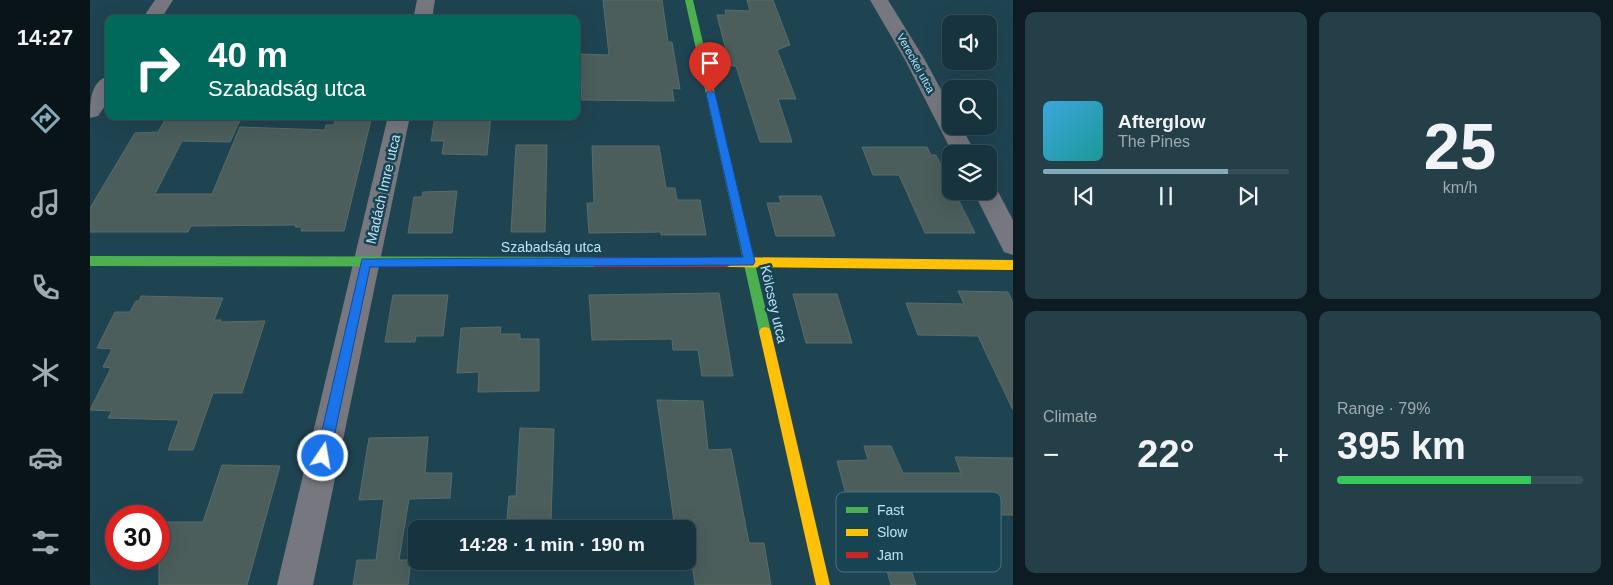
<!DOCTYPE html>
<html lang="en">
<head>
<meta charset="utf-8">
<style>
	body { margin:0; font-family:Arial,sans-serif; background:#243f48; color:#f1f3f6; height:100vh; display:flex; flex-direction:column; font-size:19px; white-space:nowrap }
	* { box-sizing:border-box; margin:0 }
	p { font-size:16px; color:#9eaab0 }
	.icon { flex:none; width:28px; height:28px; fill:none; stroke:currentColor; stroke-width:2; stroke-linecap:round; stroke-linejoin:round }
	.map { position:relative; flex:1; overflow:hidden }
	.side { display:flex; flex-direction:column; gap:12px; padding:12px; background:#0d1c22; width:600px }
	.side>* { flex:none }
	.banner { position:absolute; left:15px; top:15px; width:475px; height:105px; border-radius:10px; box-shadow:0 5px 20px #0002,0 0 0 1px #364e57; background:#00695c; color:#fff; overflow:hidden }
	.controls { position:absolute; left:852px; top:15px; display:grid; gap:10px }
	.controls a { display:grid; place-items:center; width:55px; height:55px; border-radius:10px; background:#17333d; box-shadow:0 5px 20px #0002,0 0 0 1px #364e57; font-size:25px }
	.speed { position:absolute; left:15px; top:505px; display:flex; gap:10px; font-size:25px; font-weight:700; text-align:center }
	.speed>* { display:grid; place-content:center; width:65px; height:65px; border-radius:50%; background:#17333d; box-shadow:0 5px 20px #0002,0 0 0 1px #364e57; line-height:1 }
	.speed .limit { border:8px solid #d22; background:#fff; color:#111 }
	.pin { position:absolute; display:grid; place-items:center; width:42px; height:42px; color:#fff; margin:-51px -21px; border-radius:50% 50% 50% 0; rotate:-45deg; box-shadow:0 0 5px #0007 }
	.pin .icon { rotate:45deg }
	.me { position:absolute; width:55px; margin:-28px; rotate:12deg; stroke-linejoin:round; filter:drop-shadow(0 0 4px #0008) }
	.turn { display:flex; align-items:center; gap:18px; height:105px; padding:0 20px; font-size:22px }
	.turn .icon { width:65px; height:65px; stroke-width:2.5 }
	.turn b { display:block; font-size:35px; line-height:42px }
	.big { font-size:38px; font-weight:700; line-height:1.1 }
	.side .card { flex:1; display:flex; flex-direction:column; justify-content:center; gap:8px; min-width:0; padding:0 18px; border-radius:10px; background:#243f48 }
	.side .dial { align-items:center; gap:0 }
	.dial b { font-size:65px; line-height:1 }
	.song { display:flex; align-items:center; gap:15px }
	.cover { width:60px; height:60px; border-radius:8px; background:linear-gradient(135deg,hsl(200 70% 55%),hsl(180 70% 35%)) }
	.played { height:5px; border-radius:2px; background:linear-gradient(90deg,#85abba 75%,#364e57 75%) }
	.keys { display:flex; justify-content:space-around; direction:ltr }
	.heat { display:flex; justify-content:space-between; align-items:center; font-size:28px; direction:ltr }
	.charge { height:8px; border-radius:4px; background:linear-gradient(90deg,#34c759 79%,#364e57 0) }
	.side .tiles { flex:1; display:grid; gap:12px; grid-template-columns:repeat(2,1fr) }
	.trip { position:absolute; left:318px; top:520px; width:288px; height:50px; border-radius:10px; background:#17333d; box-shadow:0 5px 20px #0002,0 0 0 1px #364e57; font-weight:700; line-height:50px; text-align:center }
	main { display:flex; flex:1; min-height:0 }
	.menu { display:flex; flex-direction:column; width:90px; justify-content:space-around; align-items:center; background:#091418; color:#9eaab0 }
	.menu .icon { width:35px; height:35px }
	.menu .current { color:#85abba }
	.menu b { font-size:22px; color:#f1f3f6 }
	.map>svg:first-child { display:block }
</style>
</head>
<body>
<main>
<nav class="menu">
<b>14:27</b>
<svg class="icon current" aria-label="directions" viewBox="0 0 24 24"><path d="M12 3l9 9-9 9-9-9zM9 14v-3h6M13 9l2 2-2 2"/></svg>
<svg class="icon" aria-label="music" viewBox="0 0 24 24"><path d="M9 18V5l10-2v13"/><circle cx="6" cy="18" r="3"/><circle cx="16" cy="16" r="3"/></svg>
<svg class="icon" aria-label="phone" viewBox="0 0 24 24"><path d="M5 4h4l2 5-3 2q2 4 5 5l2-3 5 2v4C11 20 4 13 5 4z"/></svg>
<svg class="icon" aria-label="climate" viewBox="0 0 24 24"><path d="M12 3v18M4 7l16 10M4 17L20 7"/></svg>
<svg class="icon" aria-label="car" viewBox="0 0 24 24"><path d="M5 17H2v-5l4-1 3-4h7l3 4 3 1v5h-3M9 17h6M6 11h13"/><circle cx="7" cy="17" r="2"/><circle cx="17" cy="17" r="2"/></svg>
<svg class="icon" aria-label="filters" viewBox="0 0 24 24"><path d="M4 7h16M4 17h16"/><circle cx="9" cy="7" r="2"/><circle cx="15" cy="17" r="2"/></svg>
</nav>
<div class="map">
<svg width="923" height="585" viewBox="0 0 923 585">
	<rect width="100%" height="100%" fill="#1f4451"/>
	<!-- building -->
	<g fill="#4b5e5b" stroke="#596c68">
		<polygon points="513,0 572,0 578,42 582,42 590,89 582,88 584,101 492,100 491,84 486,84 486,54 519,55"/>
		<polygon points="657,0 683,0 700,45 687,50 706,99 688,99 702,142 670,142 646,66 640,66 627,15 636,15 635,10 660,11"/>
		<polygon points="77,116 152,116 140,142 92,141 65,194 122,194 150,127 235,130 236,125 244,125 246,116 282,116 254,231 211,231 212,227 205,227 206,225 101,226 98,232 0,232 0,208 45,133 68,132"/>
		<polygon points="345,116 401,116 397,155 352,154 354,141 341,141"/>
		<polygon points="426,145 457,145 455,232 421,232"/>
		<polygon points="502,146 569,146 576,188 585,188 587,200 610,200 616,235 571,235 571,232 499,233 497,203 504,203"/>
		<polygon points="772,147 837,147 841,155 846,155 861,185 861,191 864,191 885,233 835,233 809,175 783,175"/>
		<polygon points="367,191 362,233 318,233 324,197 332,197 333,192"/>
		<polygon points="689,196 731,196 745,236 686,236 677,203 691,203"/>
		<polygon points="868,291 918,292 923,303 923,410 888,336 828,335 816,303 874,304"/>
		<polygon points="629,293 643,376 612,376 608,350 583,350 582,339 502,340 499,295"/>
		<polygon points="703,294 747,294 762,343 716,343"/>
		<polygon points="303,295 358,295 353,336 326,336 325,342 295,342"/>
		<polygon points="51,296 133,298 124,320 131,320 130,322 175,321 152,393 123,393 103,450 78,450 89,420 18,418 22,411 0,410 21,368 13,367 22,349 7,348 25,312 40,312 46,301 49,301"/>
		<polygon points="411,327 410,334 430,334 430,339 449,339 449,391 388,392 389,372 367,373 371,328"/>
		<polygon points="567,400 613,401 618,450 641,449 659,543 674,543 681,585 605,585 600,550 596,550 596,529 585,529"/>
		<polygon points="430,428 464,429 461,520 417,519 419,496 426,496"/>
		<polygon points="338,437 335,473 362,473 360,498 319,499 309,560 321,560 318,585 263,585 267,560 286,560 294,499 269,500 279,438"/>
		<polygon points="774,446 801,446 813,473 871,473 865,457 923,458 923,515 761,513 747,461 778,460"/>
		<polygon points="132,465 190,466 157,585 69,585 69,522 113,522"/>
		<polygon points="794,560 818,561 826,585 801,585"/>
	</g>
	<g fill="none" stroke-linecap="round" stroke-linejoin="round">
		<!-- street -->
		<g fill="#76777f" fill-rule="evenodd">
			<polygon points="65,0 83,0 71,19 52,19"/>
			<polygon points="327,0 345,0 342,19 323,19"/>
			<polygon points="780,0 798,0 835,60 861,108 861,126 871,126 886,154 863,154 815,60"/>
			<path d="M 19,76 L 19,100 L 8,116 L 0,118 C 0,102 0,81 19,76 Z"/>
			<polygon points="298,116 320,116 223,585 187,585"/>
			<polygon points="899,183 904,184 923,220 923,255 914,252 883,191 899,191"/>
		</g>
		<!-- fast -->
		<g fill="#4caf50" fill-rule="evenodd">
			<polygon points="595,0 603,0 681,332 679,336 675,337 671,336 669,332"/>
			<polygon points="0,256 505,257 509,259 510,262 509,265 505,267 0,266"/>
		</g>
		<!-- slow -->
		<g fill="#ffc107" fill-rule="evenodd">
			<polygon points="637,257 923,260 923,270 637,267 633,265 632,262 633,259"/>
			<polygon points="675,327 679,328 681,332 740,585 726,585 669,332 671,328"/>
		</g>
		<!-- jam -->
		<polygon fill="#c62828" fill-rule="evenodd" points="505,257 637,257 641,259 642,262 641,265 637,267 505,267 501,265 500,262 501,259"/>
	</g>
	<!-- route -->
	<polygon fill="#1a73e8" stroke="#114b97" points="620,90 625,93 665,262 663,265 280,267 240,456 238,461 233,463 228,461 226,456 272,259 653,257 616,93"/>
	<g text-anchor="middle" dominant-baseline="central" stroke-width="5" stroke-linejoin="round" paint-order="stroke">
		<!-- far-street labels -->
		<g font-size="11" fill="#bce2f2" stroke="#184353">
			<text transform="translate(826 63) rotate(61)">Vereckei utca</text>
		</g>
		<!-- street labels -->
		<g font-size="14" fill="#bce2f2" stroke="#184353">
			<text transform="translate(293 189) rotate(-77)">Madách Imre utca</text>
			<text x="461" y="247">Szabadság utca</text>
			<text transform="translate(684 304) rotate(77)">Kölcsey utca</text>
		</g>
	</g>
	<!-- legend -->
	<rect x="746" y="492" width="165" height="80" rx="8" fill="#184353" stroke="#497383" stroke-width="1"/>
	<rect x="756" y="507" width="22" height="6" fill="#4caf50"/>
	<rect x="756" y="529" width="22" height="7" fill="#ffc107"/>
	<rect x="756" y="552" width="22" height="6" fill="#c62828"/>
	<g font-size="14" fill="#bce2f2">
		<text x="787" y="515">Fast</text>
		<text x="787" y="537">Slow</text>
		<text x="787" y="560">Jam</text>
	</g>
</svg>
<div class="controls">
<a><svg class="icon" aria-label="sound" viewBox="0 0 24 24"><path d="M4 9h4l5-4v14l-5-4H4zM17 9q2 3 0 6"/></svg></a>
<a><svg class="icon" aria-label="search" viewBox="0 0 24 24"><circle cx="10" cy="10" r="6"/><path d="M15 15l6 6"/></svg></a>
<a><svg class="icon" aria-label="layers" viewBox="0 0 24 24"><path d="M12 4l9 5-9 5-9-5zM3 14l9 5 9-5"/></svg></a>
</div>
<div class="speed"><div class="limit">30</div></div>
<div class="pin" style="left:620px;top:93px;background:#d93025"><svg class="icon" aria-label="arrive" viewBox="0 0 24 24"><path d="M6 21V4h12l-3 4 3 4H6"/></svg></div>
<svg class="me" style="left:233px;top:456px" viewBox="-20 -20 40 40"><circle r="17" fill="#1a73e8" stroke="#fff" stroke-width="3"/><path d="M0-11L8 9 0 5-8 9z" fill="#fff"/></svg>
<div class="trip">14:28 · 1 min · 190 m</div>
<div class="banner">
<div class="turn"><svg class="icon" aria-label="right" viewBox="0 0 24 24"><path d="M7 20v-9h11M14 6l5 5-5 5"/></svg><div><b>40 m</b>Szabadság utca</div></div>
</div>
</div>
<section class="side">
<div class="tiles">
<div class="card">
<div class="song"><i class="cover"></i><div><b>Afterglow</b><p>The Pines</p></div></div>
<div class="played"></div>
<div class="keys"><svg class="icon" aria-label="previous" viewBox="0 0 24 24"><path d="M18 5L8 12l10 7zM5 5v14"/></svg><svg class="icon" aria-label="pause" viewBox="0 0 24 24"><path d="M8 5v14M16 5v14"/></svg><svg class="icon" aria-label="next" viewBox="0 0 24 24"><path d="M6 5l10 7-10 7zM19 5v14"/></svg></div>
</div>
<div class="card dial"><b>25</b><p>km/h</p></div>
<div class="card"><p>Climate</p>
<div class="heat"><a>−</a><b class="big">22°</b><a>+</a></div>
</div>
<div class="card"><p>Range · 79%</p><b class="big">395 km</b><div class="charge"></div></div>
</div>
</section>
</main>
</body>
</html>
